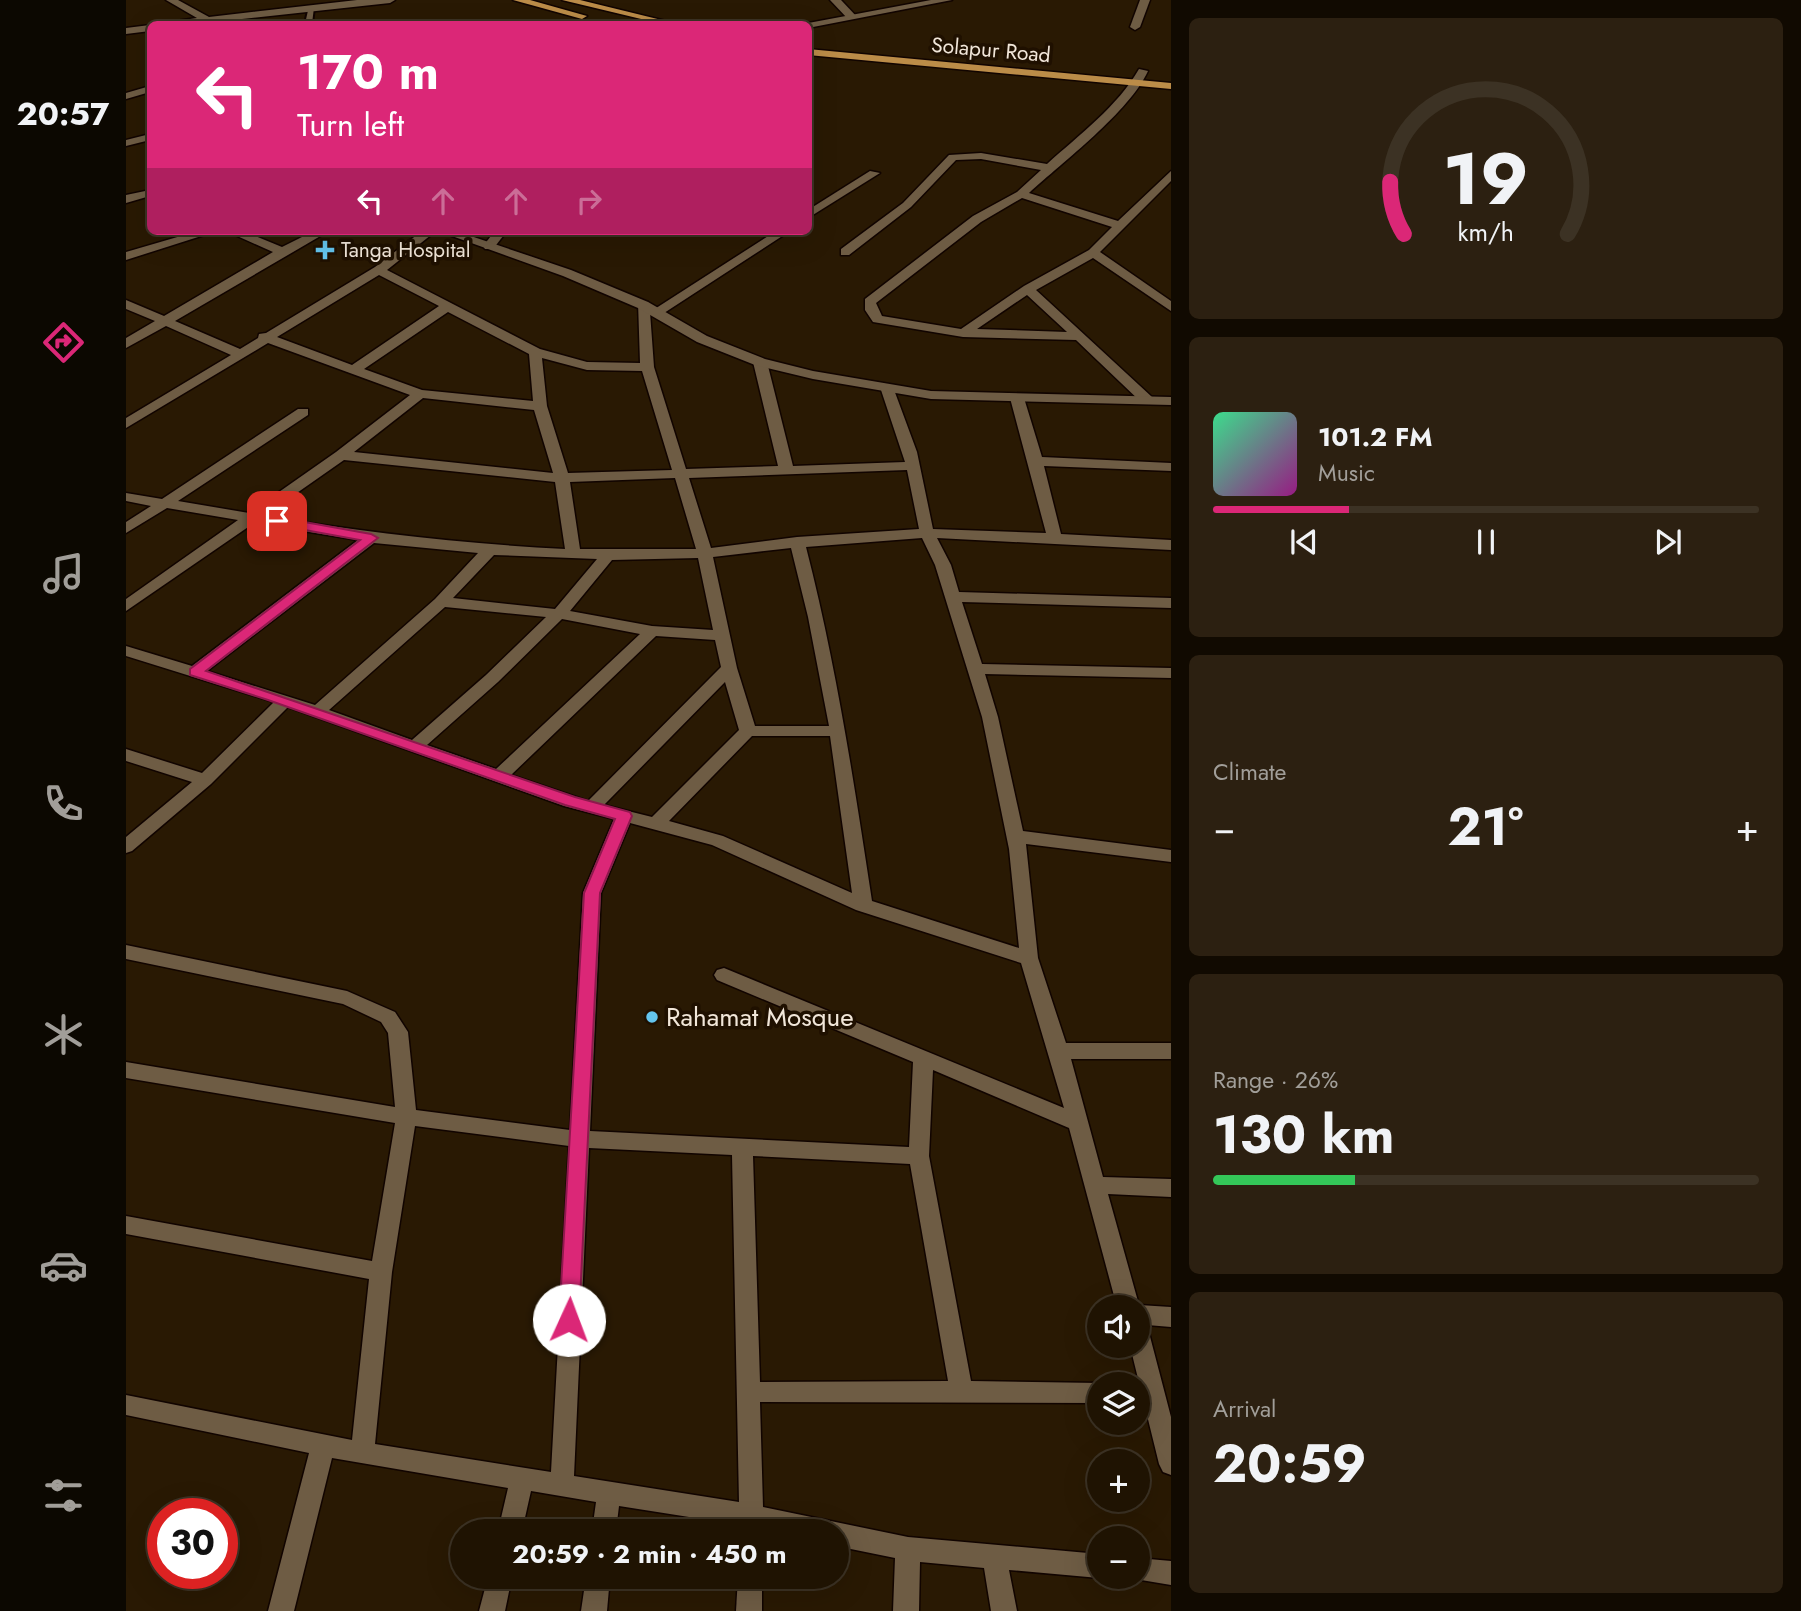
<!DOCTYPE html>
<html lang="en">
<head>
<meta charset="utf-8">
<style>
	body { margin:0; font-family:Jost,sans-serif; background:#2c2011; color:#f1f3f6; height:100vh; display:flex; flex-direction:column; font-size:26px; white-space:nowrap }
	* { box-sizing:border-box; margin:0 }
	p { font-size:23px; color:#a19e99 }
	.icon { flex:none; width:38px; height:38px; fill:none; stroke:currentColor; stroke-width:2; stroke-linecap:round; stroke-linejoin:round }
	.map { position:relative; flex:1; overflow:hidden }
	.details { display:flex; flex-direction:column; gap:18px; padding:18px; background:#110a01; width:630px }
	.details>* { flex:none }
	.hud { position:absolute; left:21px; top:21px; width:665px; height:214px; border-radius:10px; box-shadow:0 7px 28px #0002,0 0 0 2px #3c3224; background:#db2777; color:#fff; overflow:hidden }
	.fabs { position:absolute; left:961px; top:1295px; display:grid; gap:14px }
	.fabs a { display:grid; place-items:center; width:63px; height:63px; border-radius:50%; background:#1f1302; box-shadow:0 7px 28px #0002,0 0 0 2px #3c3224; font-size:35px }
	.speed { position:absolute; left:21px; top:1498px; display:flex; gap:14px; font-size:35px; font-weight:700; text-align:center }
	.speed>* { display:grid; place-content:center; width:91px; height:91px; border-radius:50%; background:#1f1302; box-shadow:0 7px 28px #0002,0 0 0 2px #3c3224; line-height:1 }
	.speed .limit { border:10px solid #d22; background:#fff; color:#111 }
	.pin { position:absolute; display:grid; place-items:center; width:60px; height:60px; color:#fff; margin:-30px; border-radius:14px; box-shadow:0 4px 10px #0006 }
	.me { position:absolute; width:77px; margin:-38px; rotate:2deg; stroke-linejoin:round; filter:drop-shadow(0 0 5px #0008) }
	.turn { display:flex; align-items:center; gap:24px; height:147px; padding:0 35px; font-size:32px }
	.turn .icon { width:91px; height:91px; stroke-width:2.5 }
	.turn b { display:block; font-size:49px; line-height:60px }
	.lanes { display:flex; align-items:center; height:66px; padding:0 35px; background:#0003; justify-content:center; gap:35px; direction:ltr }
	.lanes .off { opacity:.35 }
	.big { font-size:52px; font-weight:700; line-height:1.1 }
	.details .tile { flex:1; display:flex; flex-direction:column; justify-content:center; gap:10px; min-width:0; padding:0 24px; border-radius:10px; background:#2c2011 }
	.details .dial { align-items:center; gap:0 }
	.dial svg { height:182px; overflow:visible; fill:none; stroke:#3c3224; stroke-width:7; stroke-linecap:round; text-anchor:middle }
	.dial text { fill:#f1f3f6; stroke:none }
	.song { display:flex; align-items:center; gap:21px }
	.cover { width:84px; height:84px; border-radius:10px; background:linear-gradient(135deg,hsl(150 70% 55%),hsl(310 70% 35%)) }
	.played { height:7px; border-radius:4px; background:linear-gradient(90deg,#db2777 25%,#3c3224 25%) }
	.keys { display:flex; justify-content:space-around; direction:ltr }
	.heat { display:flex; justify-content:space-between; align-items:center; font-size:38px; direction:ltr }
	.charge { height:10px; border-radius:5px; background:linear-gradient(90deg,#34c759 26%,#3c3224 0) }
	.trip { position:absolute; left:324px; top:1519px; width:399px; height:70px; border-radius:35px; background:#1f1302; box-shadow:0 7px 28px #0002,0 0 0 2px #3c3224; font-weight:700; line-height:70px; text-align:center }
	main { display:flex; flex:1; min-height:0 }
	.tabs { display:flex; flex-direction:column; width:126px; justify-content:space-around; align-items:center; background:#0c0801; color:#a19e99 }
	.tabs .icon { width:49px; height:49px }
	.tabs .current { color:#db2777 }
	.tabs b { font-size:32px; color:#f1f3f6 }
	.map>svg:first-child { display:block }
</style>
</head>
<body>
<main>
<nav class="tabs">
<b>20:57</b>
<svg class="icon current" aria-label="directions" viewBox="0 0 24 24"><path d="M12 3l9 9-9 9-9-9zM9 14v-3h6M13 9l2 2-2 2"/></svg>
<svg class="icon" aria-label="music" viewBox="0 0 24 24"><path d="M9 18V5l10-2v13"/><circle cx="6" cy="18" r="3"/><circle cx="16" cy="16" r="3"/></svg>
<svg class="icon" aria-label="phone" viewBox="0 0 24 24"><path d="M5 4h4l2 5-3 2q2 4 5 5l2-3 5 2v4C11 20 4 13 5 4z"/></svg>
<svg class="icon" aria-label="climate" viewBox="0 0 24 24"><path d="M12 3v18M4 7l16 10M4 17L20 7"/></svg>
<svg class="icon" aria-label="car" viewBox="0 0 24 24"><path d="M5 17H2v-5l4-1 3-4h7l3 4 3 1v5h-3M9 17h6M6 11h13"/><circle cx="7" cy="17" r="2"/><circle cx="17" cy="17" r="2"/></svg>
<svg class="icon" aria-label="filters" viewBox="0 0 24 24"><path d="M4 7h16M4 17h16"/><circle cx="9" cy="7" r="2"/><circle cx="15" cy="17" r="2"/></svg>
</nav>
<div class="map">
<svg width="1045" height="1611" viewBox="0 0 1045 1611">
	<rect width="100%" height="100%" fill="#291903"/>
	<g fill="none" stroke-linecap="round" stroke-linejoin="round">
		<!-- lane casing -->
		<g stroke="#110400" stroke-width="4">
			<polygon id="lane" points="183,6 188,7 186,24 179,24"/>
		</g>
		<!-- street casing -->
		<g stroke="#110400" stroke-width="3">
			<g id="street">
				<polygon points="40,0 52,0 83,17 231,0 269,0 264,3 69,24 45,24 50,21 71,18"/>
				<polygon points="704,0 715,0 731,17 722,19"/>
				<polygon points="1014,0 1024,0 1014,27 1009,30 1004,27"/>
				<polygon points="24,25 24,31 0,34 0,28"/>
				<path d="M 1013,69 L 1022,71 C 1004,111 937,162 903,193 L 992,221 L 1045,171 L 1045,181 L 974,252 L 1045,301 L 1045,311 L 967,258 L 910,290 L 1026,397 L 1026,403 L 1016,403 L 950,340 L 837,337 L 747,322 L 739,310 L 739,299 L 847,216 L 891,192 L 915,170 L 855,159 L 830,160 L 785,207 L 723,255 L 715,255 L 715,249 L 777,203 L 823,155 L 855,153 L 921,164 C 953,135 992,106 1013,69 ZM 896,198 L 986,227 L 963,250 L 898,286 L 835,329 L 756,316 L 750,303 L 855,222 ZM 901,295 L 941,332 L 851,329 Z"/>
				<polygon points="24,86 24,92 0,99 0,93"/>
				<polygon points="24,134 24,140 0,146 0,140"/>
				<polygon points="744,171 754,173 682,218 682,210"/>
				<polygon points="72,231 91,231 0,260 0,252"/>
				<path d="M 100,231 L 117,231 L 156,247 L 188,231 L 203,231 L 49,321 L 114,349 L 132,338 L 133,334 L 140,333 L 249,267 L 296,231 L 310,231 L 261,270 L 414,349 L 461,362 L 514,363 L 512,302 L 522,302 L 524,312 L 650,231 L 664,231 L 535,315 L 524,312 L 528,367 L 560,469 L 652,466 L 627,362 L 634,358 L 641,362 L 667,466 L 779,462 L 755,390 L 757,387 L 767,387 L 791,452 L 807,529 L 920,533 L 884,398 L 886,395 L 896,395 L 898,398 L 916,457 L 1045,463 L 1045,471 L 918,466 L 935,534 L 1045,540 L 1045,550 L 811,538 L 825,565 L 833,592 L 1045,598 L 1045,608 L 836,602 L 856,664 L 1045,668 L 1045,678 L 859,674 L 872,717 L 897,831 L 1045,850 L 1045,862 L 900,844 L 912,958 L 940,1043 L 1045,1043 L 1045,1059 L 945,1059 L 977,1177 L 1045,1179 L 1045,1197 L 982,1194 L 1013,1305 L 1045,1307 L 1045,1327 L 1021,1325 L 1045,1417 L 1045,1475 L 1037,1472 L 1033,1464 L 1004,1346 L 1012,1346 L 1012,1307 L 991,1307 L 943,1128 L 807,1070 L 803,1156 L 845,1381 L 973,1383 L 977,1384 L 973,1384 L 973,1403 L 634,1402 L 637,1507 L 782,1537 L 973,1554 L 973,1577 L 976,1577 L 973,1578 L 883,1570 L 891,1611 L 865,1611 L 858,1568 L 794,1562 L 793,1611 L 767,1611 L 769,1558 L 710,1546 L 710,1531 L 614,1531 L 614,1525 L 493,1506 L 490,1531 L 466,1531 L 470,1502 L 405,1491 L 396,1531 L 372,1531 L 382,1488 L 206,1458 L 168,1611 L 142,1611 L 183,1453 L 0,1415 L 0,1395 L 226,1440 L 243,1279 L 0,1234 L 0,1216 L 246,1261 L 269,1123 L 0,1078 L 0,1062 L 269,1107 L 262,1033 L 255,1022 L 217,1004 L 0,959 L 0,945 L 221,991 L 269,1012 L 282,1032 L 290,1110 L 444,1130 L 457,893 L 488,819 L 438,806 L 162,707 L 85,784 L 6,851 L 0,853 L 0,837 L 66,782 L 0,761 L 0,749 L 76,773 L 148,702 L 0,656 L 0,646 L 66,666 L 232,540 L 128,523 L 0,611 L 0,599 L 112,520 L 41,508 L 0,533 L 0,522 L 25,506 L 0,501 L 0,493 L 36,499 L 172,409 L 182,409 L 182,415 L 52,501 L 123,513 L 210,452 L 284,395 L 142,343 L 0,428 L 0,418 L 105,355 L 40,326 L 0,348 L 0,338 L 29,321 L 0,309 L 0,300 L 38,316 L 147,252 ZM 253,275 L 313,306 L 226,365 L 151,337 ZM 322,312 L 403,354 L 407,401 L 296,390 L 238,369 ZM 416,358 L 461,370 L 516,371 L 546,470 L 442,473 L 421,406 ZM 297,398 L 408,410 L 427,473 L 228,452 ZM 218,460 L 429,482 L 439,549 C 338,544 238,532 138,516 ZM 781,470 L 793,529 L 671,537 L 585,548 L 563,478 ZM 549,478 L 570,549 L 454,549 L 444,482 ZM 796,538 L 809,565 L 856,717 L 883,849 L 893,948 L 746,901 C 728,782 710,664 680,547 ZM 248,543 L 352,553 L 309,599 L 189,705 L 81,671 ZM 665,548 L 682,617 L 703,726 L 629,726 L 611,668 L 587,557 ZM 368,555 L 471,559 L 429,609 L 327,598 ZM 572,558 L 587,630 L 526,626 L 444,611 L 486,560 ZM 319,607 L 420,617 L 360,675 L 286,740 L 203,710 ZM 436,619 L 514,634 L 370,769 L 301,745 L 372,682 ZM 530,636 L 589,640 L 595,667 L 462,801 L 385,775 ZM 599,682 L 613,730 L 526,817 L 478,805 ZM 626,736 L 704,736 L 726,893 L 597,836 L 543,821 ZM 504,823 L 586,845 L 730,910 L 895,963 L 938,1108 L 598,968 L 591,970 L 588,975 L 591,980 L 787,1062 L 783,1147 L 464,1131 L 475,893 ZM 289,1126 L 443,1146 L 425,1472 L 249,1444 L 266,1272 ZM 463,1148 L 606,1155 L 613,1502 L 448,1476 ZM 627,1156 L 784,1164 L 822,1381 L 634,1382 Z"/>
				<polygon points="369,231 381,231 367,249 359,249 357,246"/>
				<polygon points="1012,1558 1045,1561 1045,1585 1003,1578 1012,1577"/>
				<polygon points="362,1577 386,1577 379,1611 353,1611"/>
				<polygon points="460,1577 484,1577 481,1611 455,1611"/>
				<polygon points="612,1577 636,1577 636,1611 610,1611"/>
			</g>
		</g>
		<!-- secondary casing -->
		<g stroke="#110400" stroke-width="3">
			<g id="secondary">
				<polygon points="805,0 826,0 682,28 682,24 677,24"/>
				<polygon points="24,190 24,196 0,203 0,195"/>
				<polygon points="312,231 330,231 445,270 522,302 581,336 639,359 687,371 805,391 1045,397 1045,405 805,399 687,379 629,365 571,342 512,308 437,276"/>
			</g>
		</g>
		<!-- primary casing -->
		<g stroke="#110400" stroke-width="3">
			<g id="primary">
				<polygon points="387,0 404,0 461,16 456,19"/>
				<polygon points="436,0 454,0 552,24 536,24"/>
				<polygon points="682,49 1045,83 1045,89 682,55"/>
			</g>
		</g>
		<!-- lane -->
		<use href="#lane" fill="#6e5c44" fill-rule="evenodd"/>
		<!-- street -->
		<use href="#street" fill="#6e5c44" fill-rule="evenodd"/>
		<!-- secondary -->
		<use href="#secondary" fill="#6e5c44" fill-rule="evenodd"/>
		<!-- primary -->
		<use href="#primary" fill="#bb8c48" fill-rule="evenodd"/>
	</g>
	<!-- route -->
	<polygon fill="#db2777" stroke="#8e194d" stroke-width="2" points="151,517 245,534 252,538 80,671 449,797 504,812 506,816 474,893 453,1320 450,1327 443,1329 436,1327 433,1320 458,893 489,819 439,805 142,700 64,675 64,669 234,540 146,524 146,518"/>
	<!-- markers -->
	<g fill="#64c5ee" stroke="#1f1000" stroke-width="2.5">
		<path d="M195.5 239.5h7v7h7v7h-7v7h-7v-7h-7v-7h7z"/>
		<circle cx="526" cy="1017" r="7"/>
	</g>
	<g text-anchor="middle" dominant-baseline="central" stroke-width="7" stroke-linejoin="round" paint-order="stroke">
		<!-- far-street labels -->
		<g font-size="21" fill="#f1e6d9" stroke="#1f1000">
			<text transform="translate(865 50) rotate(5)">Solapur Road</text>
		</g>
		<!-- far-poi labels -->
		<g font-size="21" fill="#f1e6d9" stroke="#1f1000" text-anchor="start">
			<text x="215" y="250">Tanga Hospital</text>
		</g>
		<!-- poi labels -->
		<g font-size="26" fill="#f1e6d9" stroke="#1f1000" text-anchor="start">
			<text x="540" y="1017">Rahamat Mosque</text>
		</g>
	</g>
</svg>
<div class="fabs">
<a><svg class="icon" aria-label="sound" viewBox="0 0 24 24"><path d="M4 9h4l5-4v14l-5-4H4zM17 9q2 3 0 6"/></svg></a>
<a><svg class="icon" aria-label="layers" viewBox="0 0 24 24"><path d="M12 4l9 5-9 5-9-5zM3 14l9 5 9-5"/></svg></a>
<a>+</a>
<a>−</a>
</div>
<div class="speed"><div class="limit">30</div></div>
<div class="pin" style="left:151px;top:521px;background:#d93025"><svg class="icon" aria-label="arrive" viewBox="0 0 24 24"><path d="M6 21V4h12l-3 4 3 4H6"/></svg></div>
<svg class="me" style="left:443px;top:1320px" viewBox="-20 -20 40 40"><circle r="19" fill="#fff"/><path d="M0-13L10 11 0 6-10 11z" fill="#db2777"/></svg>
<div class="trip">20:59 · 2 min · 450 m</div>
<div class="hud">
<div class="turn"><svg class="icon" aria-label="left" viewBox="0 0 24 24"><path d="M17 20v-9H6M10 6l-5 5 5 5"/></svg><div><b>170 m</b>Turn left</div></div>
<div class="lanes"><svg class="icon" aria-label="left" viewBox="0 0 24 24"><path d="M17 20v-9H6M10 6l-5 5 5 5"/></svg><svg class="icon off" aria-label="ahead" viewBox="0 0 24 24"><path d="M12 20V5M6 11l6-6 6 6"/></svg><svg class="icon off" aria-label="ahead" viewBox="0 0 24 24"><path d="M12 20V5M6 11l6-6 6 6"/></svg><svg class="icon off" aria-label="right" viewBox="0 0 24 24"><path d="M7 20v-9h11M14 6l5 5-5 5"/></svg></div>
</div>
</div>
<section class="details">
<div class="tile dial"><svg viewBox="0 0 100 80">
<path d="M14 69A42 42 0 1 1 86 69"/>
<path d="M14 69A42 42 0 0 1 8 46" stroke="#db2777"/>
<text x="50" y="56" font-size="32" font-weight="700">19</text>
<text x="50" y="72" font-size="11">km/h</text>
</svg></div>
<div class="tile">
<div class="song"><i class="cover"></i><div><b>101.2 FM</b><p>Music</p></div></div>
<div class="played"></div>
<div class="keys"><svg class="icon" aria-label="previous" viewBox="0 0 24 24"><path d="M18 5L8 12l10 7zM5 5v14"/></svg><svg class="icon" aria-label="pause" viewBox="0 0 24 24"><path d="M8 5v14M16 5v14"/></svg><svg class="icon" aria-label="next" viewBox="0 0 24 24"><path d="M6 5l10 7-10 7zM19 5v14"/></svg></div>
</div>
<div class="tile"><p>Climate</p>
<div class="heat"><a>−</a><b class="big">21°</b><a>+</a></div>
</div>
<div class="tile"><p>Range · 26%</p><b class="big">130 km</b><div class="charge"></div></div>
<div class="tile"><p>Arrival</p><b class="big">20:59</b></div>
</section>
</main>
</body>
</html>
